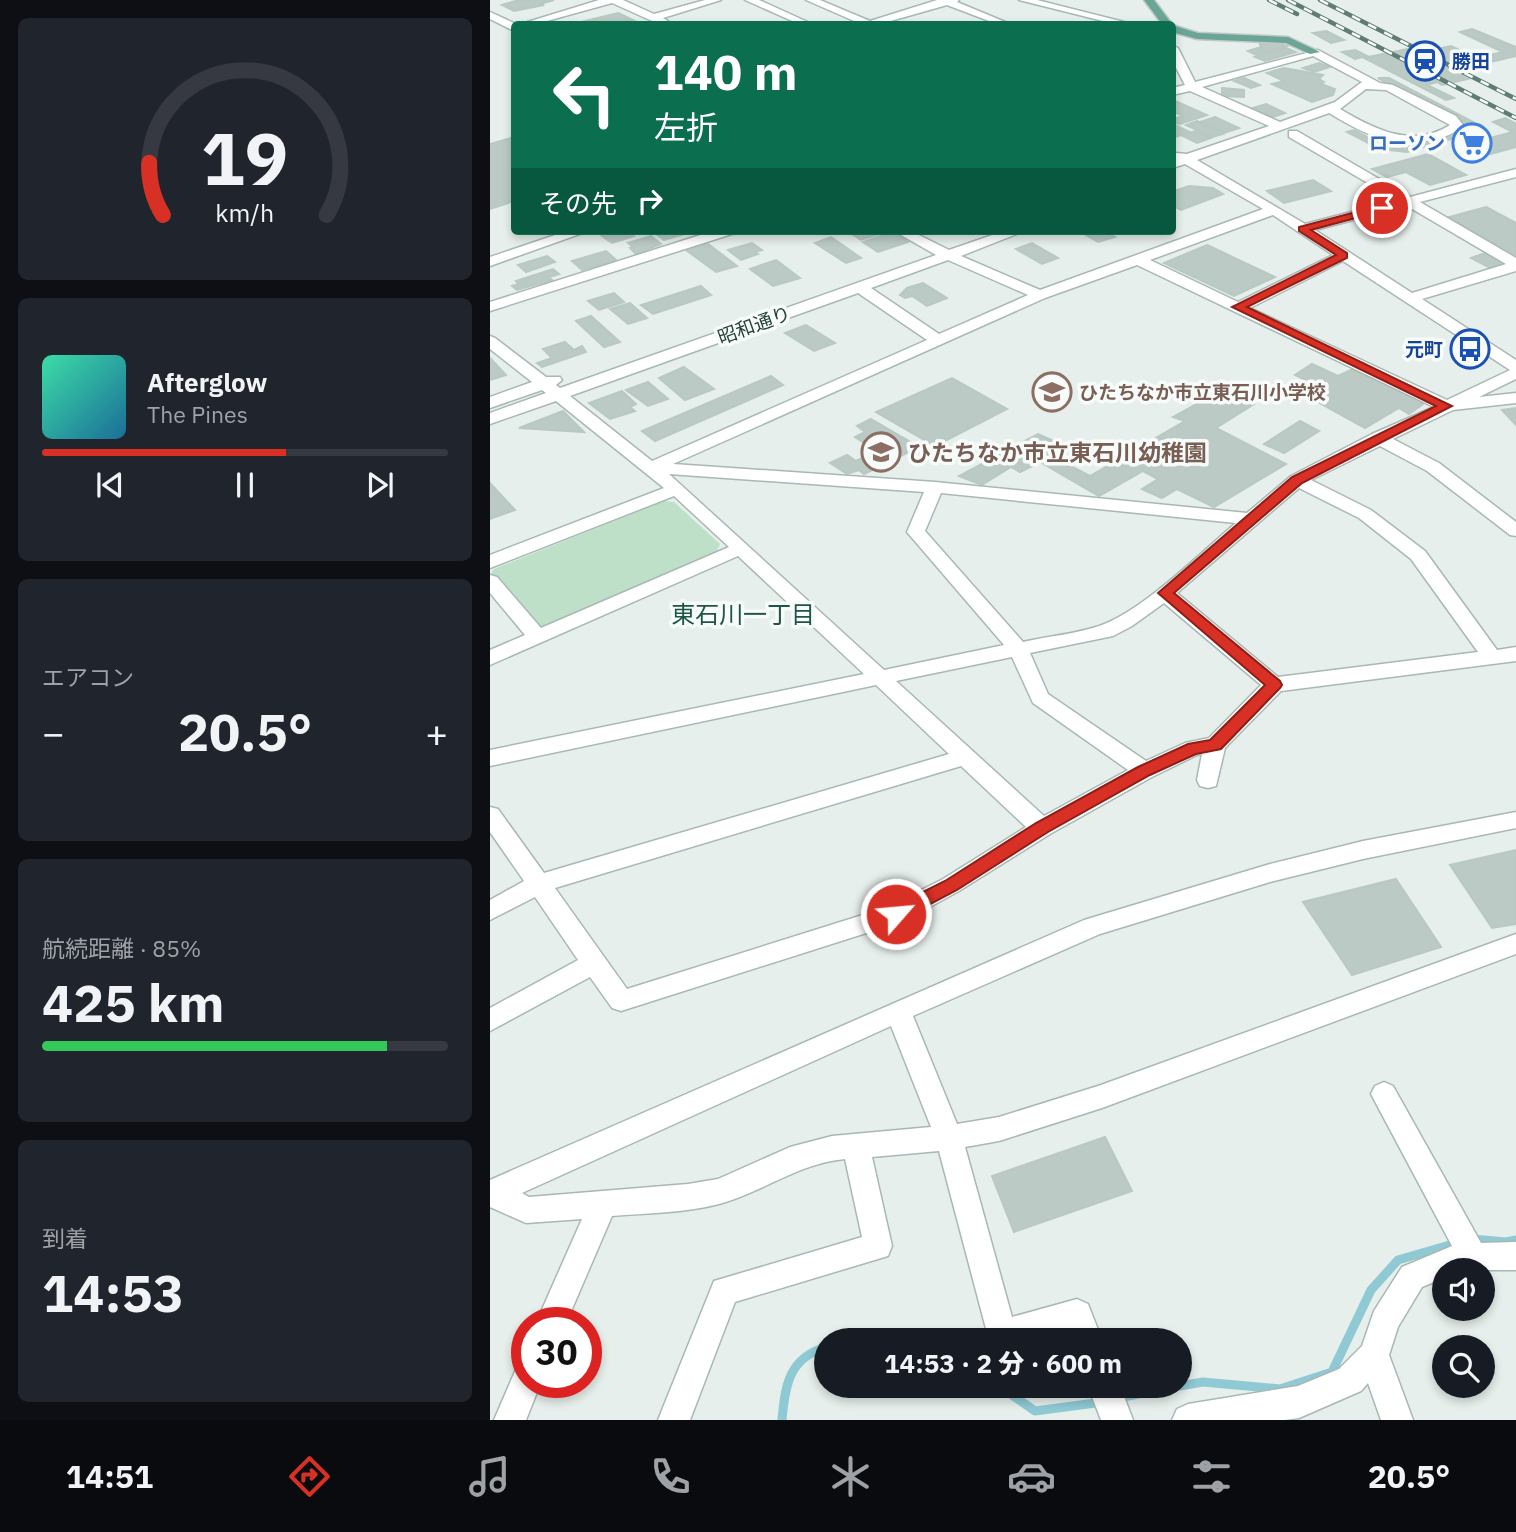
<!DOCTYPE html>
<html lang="ja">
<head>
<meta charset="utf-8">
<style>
	body { margin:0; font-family:"IBM Plex Sans","Noto Sans JP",sans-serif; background:#20242c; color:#f1f3f6; height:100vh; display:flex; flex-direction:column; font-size:26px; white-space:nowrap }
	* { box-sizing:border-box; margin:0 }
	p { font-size:23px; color:#9ea1a6 }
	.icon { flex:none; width:38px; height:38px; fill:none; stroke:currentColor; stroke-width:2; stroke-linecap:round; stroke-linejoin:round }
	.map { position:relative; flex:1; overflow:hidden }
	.sheet { display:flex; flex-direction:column; gap:18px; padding:18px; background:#0d0f14; width:490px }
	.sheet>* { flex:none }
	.guide { position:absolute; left:21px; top:21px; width:665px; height:214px; border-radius:7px; box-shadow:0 4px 10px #0003; background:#0b6e4f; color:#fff; overflow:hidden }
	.fabs { position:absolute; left:942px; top:1258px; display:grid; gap:14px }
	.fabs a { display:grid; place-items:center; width:63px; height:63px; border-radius:50%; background:#171b24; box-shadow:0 4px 10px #0003; font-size:35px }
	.speed { position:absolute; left:21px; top:1307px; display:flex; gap:14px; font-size:35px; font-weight:700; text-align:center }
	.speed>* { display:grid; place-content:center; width:91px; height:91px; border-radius:50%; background:#171b24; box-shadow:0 4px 10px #0003; line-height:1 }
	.speed .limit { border:10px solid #d22; background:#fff; color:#111 }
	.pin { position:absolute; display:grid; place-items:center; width:60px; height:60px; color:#fff; margin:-30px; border:4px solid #fff; border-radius:50%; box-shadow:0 2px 7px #0007 }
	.me { position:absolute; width:77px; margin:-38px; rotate:63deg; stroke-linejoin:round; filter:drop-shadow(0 0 5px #0008) }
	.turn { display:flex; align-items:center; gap:24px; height:147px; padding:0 28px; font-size:32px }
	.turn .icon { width:91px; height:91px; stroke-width:2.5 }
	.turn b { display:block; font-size:49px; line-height:60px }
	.then { display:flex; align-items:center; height:66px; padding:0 28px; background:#0003; gap:14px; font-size:26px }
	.big { font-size:52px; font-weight:800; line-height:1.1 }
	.sheet .tile { flex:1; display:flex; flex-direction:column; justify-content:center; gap:10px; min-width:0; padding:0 24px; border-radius:10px; background:#20242c }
	.sheet .dial { align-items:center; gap:0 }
	.dial svg { height:182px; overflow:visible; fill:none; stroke:#363941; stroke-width:7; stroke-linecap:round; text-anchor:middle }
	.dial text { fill:#f1f3f6; stroke:none }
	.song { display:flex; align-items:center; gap:21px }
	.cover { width:84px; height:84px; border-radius:10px; background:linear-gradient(135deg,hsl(160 70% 55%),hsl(200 70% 35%)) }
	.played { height:7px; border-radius:4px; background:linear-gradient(90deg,#d93025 60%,#363941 60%) }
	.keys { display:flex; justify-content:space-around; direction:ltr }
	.heat { display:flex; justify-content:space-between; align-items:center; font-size:38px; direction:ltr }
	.charge { height:10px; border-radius:5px; background:linear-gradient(90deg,#34c759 85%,#363941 0) }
	.trip { position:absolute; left:324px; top:1328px; width:378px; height:70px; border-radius:35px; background:#171b24; box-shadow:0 4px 10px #0003; font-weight:800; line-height:70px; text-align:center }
	.dock { display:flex; height:112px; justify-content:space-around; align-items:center; background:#090b0e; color:#9ea1a6 }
	.dock .icon { width:49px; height:49px }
	.dock .selected { color:#d93025 }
	.dock b { font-size:32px; color:#f1f3f6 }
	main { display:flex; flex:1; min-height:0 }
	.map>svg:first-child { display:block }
</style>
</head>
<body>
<main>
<section class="sheet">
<div class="tile dial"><svg viewBox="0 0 100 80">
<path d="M14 69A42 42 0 1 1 86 69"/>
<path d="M14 69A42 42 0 0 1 8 46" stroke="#d93025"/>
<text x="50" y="56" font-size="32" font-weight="700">19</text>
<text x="50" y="72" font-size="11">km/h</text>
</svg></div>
<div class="tile">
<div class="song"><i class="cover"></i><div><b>Afterglow</b><p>The Pines</p></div></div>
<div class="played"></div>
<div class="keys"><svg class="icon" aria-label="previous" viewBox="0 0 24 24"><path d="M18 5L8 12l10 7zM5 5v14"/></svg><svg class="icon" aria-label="pause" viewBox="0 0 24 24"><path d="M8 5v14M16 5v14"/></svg><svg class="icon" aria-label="next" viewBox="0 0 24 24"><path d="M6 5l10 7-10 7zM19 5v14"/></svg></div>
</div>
<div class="tile"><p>エアコン</p>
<div class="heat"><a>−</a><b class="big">20.5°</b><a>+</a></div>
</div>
<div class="tile"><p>航続距離 · 85%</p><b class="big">425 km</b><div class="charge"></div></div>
<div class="tile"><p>到着</p><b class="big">14:53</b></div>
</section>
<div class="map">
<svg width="1026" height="1420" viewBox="0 0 1026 1420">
	<rect width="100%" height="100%" fill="#e6efeb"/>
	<!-- green -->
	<polygon fill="#bfe0c8" points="174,501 184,502 230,544 226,553 54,628 45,626 1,574 4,569"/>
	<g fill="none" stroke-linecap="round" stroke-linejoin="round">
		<!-- stream -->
		<g stroke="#8ec9d4" stroke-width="9">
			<polyline points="982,1239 1016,1242 1026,1240"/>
			<polyline points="367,1340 386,1337 445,1340"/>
			<polyline points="509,1386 545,1411 613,1402"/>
			<polyline points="690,1386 713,1382 790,1389 842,1372 881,1290 908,1260 970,1242"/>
			<polyline points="628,1398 689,1386"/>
			<path d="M 292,1420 C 295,1385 299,1358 336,1347"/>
		</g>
	</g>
	<!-- building -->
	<g fill="#bbcac4" stroke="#b8c9c2" stroke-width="2">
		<polygon points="29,0 64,0 50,4 54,5 24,11 12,5"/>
		<polygon points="128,13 143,20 116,24 83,24"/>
		<polygon points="982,29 1026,47 1026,56 966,70 982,78 952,85 947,82 937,85 964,98 956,100 874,58 922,48 932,52 961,46 987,58 1013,52 970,32"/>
		<polygon points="836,31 854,40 841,43 823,33"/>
		<polygon points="769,42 787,43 797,46 766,55 758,51 771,47"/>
		<polygon points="796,48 806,52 775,61 765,57"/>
		<polygon points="865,50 877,56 865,59 852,52"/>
		<polygon points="829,63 840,67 824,72 813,68"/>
		<polygon points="794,68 833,75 829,79 834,82 831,84 845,89 843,95 822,102 782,84 794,81 777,73"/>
		<polygon points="754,78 770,85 761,88 744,81"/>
		<polygon points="888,78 899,78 985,123 989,131 917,152 890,149 857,132 864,130 896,147 909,149 979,132 984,127"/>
		<polygon points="732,88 754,90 754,97 732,96"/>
		<polygon points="682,100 683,100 717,115 690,124 682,122 682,119 694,116 682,111"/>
		<polygon points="776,104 795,113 783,117 763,108"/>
		<polygon points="725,117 749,128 734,133 710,122"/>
		<polygon points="1015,118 1026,124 1026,147 990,157 969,146 1023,132 1003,122"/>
		<polygon points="707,121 733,134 722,137 696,125"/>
		<polygon points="682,124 687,126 700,132 682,138"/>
		<polygon points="706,131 721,138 707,143 691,135"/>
		<polygon points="24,137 24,201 0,209 0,144"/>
		<polygon points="938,154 976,175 940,185 916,172 897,177 882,169"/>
		<polygon points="823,180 841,191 794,203 777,191"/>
		<polygon points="699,186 723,188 733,194 691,210 682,205 682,192"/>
		<polygon points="996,207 1026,223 1026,255 959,217"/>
		<polygon points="127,231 138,231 144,236 122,243 112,236"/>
		<polygon points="162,231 190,231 194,234 174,240"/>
		<polygon points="357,231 398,231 371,240"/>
		<polygon points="589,231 615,231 625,237 608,242"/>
		<polygon points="403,232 418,242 388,252 373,242"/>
		<polygon points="161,236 171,244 146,254 140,248 143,247 138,243"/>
		<polygon points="341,237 371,258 356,263 325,243"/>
		<polygon points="217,243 247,266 226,272 196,250"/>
		<polygon points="262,243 272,250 265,252 268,254 251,260 238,250"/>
		<polygon points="542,243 568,258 552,264 526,249"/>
		<polygon points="717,245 785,277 744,296 674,263"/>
		<polygon points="116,251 126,260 92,270 82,261"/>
		<polygon points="998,252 1014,261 1013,266 1002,269 981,258"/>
		<polygon points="57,256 65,262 36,272 28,265"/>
		<polygon points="286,260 310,278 283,286 260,269"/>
		<polygon points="63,269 69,274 59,277 62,280 27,290 22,286 29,284 26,281"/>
		<polygon points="433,283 457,298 437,306 422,296 415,298 410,295 417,288"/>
		<polygon points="211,286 221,295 163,314 151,305"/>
		<polygon points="124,293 134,302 109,310 98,301"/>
		<polygon points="140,303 157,318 138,324 120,309"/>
		<polygon points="101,316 130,342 114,347 86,321"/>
		<polygon points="316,325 345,343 324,351 295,333"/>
		<polygon points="75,342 84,350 92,346 96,352 52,367 47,363 62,358 53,349"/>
		<polygon points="0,358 16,375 0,380"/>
		<polygon points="822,364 848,376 867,367 936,402 919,414 909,408 875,428 826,401 835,396 827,391 831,388 805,375"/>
		<polygon points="194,367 224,389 195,400 169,378"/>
		<polygon points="281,376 293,385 165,441 152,431"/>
		<polygon points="462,378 517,409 445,446 386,412"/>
		<polygon points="804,381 824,393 804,402 784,391"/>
		<polygon points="158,382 178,399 158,406 136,390"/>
		<polygon points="734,389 764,404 726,428 796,464 724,507 687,489 672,498 652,489 668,479 653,471 609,496 550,462 530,472 521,467 492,485 469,476 548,434 571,444 555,453 600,476 695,421 683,417"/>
		<polygon points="132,391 146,404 140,407 145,411 120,419 99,403"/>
		<polygon points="1026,408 1026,425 1012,410"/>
		<polygon points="73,411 94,432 29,428"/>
		<polygon points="381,419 429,447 374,474 369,470 357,474 340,463 357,455 366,461 387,451 365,437 375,432 367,426"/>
		<polygon points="810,421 829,431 794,453 774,444"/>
		<polygon points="0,483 25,510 0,519"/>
		<polygon points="1026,850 1026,924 1002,928 960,865"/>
		<polygon points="906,879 951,947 862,975 813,902"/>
		<polygon points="615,1137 642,1191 524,1232 502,1176"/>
	</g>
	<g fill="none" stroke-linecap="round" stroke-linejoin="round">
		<!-- minor casing -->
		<g stroke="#a8b8b2" stroke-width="3">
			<g id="minor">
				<polygon points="109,0 133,0 164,14 215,0 231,0 173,18 178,21 178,24 169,24 122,3 46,24 31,24"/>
				<polygon points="255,0 269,0 322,24 309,24"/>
				<polygon points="316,0 330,0 380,21 447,0 469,0 467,2 520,24 507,24 457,5 390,24 371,24"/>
				<polygon points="529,0 547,0 642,24 625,24"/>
				<polygon points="0,12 26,24 24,31 0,19"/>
				<path d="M 682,45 L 688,48 L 705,82 L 828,50 L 890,83 L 903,85 L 966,116 L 973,125 C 965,134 955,137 944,139 C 902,149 874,134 839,113 L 707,160 L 815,224 L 907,200 L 799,137 L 799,131 L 807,131 L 920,197 L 1026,169 L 1026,177 L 930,202 L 1026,258 L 1026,271 L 932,299 L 1026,360 L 1026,379 L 989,397 L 1026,393 L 1026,403 L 963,410 L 903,439 L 949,463 L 1026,522 L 1026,536 L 1020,535 L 937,471 L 890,446 L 821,480 L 881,510 L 935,551 L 1007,650 L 1026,647 L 1026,661 L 791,691 L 735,748 L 726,786 L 718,788 L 710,786 L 707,780 L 712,754 L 707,755 L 662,777 L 560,834 L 469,891 L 414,921 L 131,1011 L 122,1008 L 100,977 L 0,1031 L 0,1008 L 88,960 L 45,897 L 0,920 L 0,900 L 34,881 L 0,832 L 0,807 L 8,809 L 54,873 L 459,754 L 386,685 L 0,766 L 0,750 L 374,674 L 248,556 L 0,665 L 0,650 L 35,635 L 0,593 L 0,575 L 7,577 L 51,628 L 239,547 L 184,496 L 0,568 L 0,555 L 174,488 L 66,401 L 0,424 L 0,413 L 56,393 L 52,390 L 0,408 L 0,397 L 42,382 L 0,349 L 0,336 L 5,338 L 56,377 L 70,377 L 72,380 L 66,385 L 70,388 L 446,255 L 404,231 L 421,231 L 459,250 L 514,231 L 534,231 L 471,256 L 550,290 L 773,209 L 695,164 L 682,168 L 682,159 L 686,158 L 686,153 L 697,154 L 779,126 L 700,91 L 682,95 L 682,88 L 695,85 L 682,60 ZM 823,56 L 872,82 L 845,102 L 790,122 L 712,87 ZM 876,89 L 896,90 L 960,125 C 922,149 884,129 850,109 ZM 917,206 L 1016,264 L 922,293 L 825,230 ZM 783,215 L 843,255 L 748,302 L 660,260 ZM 458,260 L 538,295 L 449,334 L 381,288 ZM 853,261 L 1020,370 L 957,400 L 760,308 ZM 647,265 L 944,407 L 882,434 L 801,476 L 757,513 L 445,482 L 183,464 L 555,298 ZM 368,293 L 437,340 L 162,461 L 80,396 ZM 179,474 L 434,492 L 417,532 L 514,645 L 394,670 ZM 809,488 L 869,518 L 921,559 L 988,652 L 788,677 L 687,593 ZM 451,493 L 746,523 C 709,554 656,608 612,625 C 588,634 558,636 533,642 L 435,531 ZM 674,603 L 771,685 L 719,738 L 695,743 L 656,761 L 558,694 L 540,653 L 623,636 L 642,626 ZM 522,657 L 543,703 L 638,770 L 554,816 L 406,681 ZM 471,766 L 536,827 L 453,879 L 398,907 L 137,989 L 65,888 Z"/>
				<polygon points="77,231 98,231 0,266 0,257"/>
				<polygon points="223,231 244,231 242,234 0,311 0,302"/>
				<path d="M 1026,812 L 1026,828 L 873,859 L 780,882 L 610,934 L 423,1016 L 467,1124 L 509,1117 L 611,1085 L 1026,934 L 1026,954 L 612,1108 L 509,1141 L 475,1147 L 522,1317 L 587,1299 L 598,1304 L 612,1340 L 582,1340 L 578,1331 L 545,1340 L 499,1340 L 449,1151 L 382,1157 L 402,1246 L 398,1256 L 245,1302 L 200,1420 L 168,1420 L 224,1281 L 372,1237 L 355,1159 C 309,1163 273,1192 229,1204 C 195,1213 157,1213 122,1216 L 76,1323 L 46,1323 L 92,1219 L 36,1223 L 0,1207 L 0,1180 L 594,920 L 780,864 L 873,841 ZM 401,1026 L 441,1127 L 342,1136 L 300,1147 L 228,1179 L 198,1184 L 39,1197 L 32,1193 Z"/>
				<polygon points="894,1082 903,1086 991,1243 1026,1242 1026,1270 954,1270 954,1278 932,1287 908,1327 899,1355 923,1420 891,1420 878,1383 871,1391 809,1418 795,1420 682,1420 687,1409 698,1404 808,1386 849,1369 872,1346 884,1311 912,1267 962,1246 881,1094 885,1086"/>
				<polygon points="37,1365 37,1382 51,1382 36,1420 4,1420 26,1369"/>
				<polygon points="598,1386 630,1386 643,1420 611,1420"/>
			</g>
		</g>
		<!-- major casing -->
		<g stroke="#c2cac8" stroke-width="3">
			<g id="major">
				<polygon points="654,0 664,0 682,24 672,24"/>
				<polygon points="682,25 708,33 798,37 830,52 820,54 796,43 707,39 682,32"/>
			</g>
		</g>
		<!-- minor -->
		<use href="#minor" fill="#fff" fill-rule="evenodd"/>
		<!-- major -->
		<use href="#major" fill="#6aa596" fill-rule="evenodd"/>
		<!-- rail casing -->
		<g stroke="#5f7d75" stroke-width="4.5">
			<g id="rail">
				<polyline points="779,0 807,14"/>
				<polyline points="798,0 1026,118"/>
				<polyline points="830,0 1026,99"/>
			</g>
		</g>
		<!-- rail -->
		<use href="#rail" stroke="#f7fbf9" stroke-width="2.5" stroke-dasharray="9" stroke-linecap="butt"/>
	</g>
	<!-- route -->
	<polygon fill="#d93025" stroke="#8d1f18" stroke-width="2" points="892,205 897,208 896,210 821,230 857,253 857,258 757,307 962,406 812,483 684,593 790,681 792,685 790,688 731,749 706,754 660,775 558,832 467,890 412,919 399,919 397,914 399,909 455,881 546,823 648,767 698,744 720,740 775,685 668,593 802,477 946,406 742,307 846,255 809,231 809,227"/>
	<!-- icons -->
	<defs>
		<g id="station-ring" transform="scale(2.0125)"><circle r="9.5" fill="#f7fbf9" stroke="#1a4fb4" stroke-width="1.5"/><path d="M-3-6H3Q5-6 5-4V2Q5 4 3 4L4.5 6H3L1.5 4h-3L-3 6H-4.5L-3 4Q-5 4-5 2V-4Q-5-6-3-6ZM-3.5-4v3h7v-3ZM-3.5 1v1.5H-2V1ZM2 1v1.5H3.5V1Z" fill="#1a4fb4"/></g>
		<g id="supermarket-ring" transform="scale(2.0125)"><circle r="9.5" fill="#f7fbf9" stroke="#3f7fe0" stroke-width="1.5"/><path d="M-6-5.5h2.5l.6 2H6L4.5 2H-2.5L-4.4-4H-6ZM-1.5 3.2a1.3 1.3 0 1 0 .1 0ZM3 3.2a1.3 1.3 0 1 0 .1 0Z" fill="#3f7fe0"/></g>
		<g id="bus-ring" transform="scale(2.0125)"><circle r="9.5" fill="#f7fbf9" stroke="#1a4fb4" stroke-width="1.5"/><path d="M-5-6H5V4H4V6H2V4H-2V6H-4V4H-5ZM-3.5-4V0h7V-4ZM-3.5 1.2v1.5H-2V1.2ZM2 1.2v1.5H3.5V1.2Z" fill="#1a4fb4"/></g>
		<g id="school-ring" transform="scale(2.0125)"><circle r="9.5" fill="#f7fbf9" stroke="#8d6e63" stroke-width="1.5"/><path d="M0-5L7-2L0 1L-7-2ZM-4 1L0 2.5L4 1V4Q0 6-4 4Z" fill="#8d6e63"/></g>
	</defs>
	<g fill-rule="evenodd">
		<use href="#station-ring" x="935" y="61"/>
		<use href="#supermarket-ring" x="982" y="143"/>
		<use href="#bus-ring" x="980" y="349"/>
		<use href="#school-ring" x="562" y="392"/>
		<use href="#school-ring" x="391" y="452"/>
	</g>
	<g text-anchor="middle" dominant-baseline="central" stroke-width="7" stroke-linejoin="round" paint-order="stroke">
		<!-- far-transit labels -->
		<g font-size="19" font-weight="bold" fill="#164399" stroke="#f7fbf9" text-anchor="start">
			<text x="962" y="61">勝田</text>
			<text x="953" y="349" text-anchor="end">元町</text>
		</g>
		<!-- far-shop labels -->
		<g font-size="19" font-weight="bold" fill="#366cbe" stroke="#f7fbf9" text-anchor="end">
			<text x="955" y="143">ローソン</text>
		</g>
		<!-- far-street labels -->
		<g font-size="19" fill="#24423a" stroke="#f7fbf9">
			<text transform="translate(264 325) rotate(-20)">昭和通り</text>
		</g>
		<!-- far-education labels -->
		<g font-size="19" font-weight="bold" fill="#785e54" stroke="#f7fbf9" text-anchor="start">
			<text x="589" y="392">ひたちなか市立東石川小学校</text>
		</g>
		<!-- education labels -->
		<g font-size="23" font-weight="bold" fill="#785e54" stroke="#f7fbf9" text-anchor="start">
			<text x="418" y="452">ひたちなか市立東石川幼稚園</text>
		</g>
		<!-- neighbourhood labels -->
		<g font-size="24" fill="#1f5548" stroke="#f7fbf9">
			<text x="253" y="614">東石川一丁目</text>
		</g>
	</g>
</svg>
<div class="fabs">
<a><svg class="icon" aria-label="sound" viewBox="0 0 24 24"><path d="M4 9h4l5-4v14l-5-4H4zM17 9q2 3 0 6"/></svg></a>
<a><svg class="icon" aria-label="search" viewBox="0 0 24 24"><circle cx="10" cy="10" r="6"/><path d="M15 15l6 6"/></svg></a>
</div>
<div class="speed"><div class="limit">30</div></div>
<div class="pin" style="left:892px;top:208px;background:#d93025"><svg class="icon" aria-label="arrive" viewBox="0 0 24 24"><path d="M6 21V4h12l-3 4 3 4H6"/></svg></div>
<svg class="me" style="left:406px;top:914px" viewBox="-20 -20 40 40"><circle r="17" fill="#d93025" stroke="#fff" stroke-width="3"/><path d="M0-11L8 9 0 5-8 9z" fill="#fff"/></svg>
<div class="trip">14:53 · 2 分 · 600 m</div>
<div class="guide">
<div class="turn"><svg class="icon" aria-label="left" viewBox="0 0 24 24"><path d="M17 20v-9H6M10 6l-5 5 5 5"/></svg><div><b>140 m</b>左折</div></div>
<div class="then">その先<svg class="icon" aria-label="right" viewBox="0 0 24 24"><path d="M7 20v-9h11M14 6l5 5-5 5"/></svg></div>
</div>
</div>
</main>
<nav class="dock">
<b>14:51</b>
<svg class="icon selected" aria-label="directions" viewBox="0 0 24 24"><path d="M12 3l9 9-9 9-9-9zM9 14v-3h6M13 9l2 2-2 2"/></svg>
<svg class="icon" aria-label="music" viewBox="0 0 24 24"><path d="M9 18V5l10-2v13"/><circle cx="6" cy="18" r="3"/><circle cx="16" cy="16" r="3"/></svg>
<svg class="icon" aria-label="phone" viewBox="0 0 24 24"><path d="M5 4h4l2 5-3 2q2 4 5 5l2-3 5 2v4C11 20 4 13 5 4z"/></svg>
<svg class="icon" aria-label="climate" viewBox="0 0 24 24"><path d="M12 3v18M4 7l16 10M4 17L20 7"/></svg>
<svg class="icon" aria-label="car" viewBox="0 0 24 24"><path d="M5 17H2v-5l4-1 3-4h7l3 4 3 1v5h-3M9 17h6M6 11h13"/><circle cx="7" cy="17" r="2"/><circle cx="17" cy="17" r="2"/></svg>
<svg class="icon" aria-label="filters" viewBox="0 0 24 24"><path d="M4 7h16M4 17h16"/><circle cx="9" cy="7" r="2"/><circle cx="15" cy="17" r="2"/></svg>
<b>20.5°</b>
</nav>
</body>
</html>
